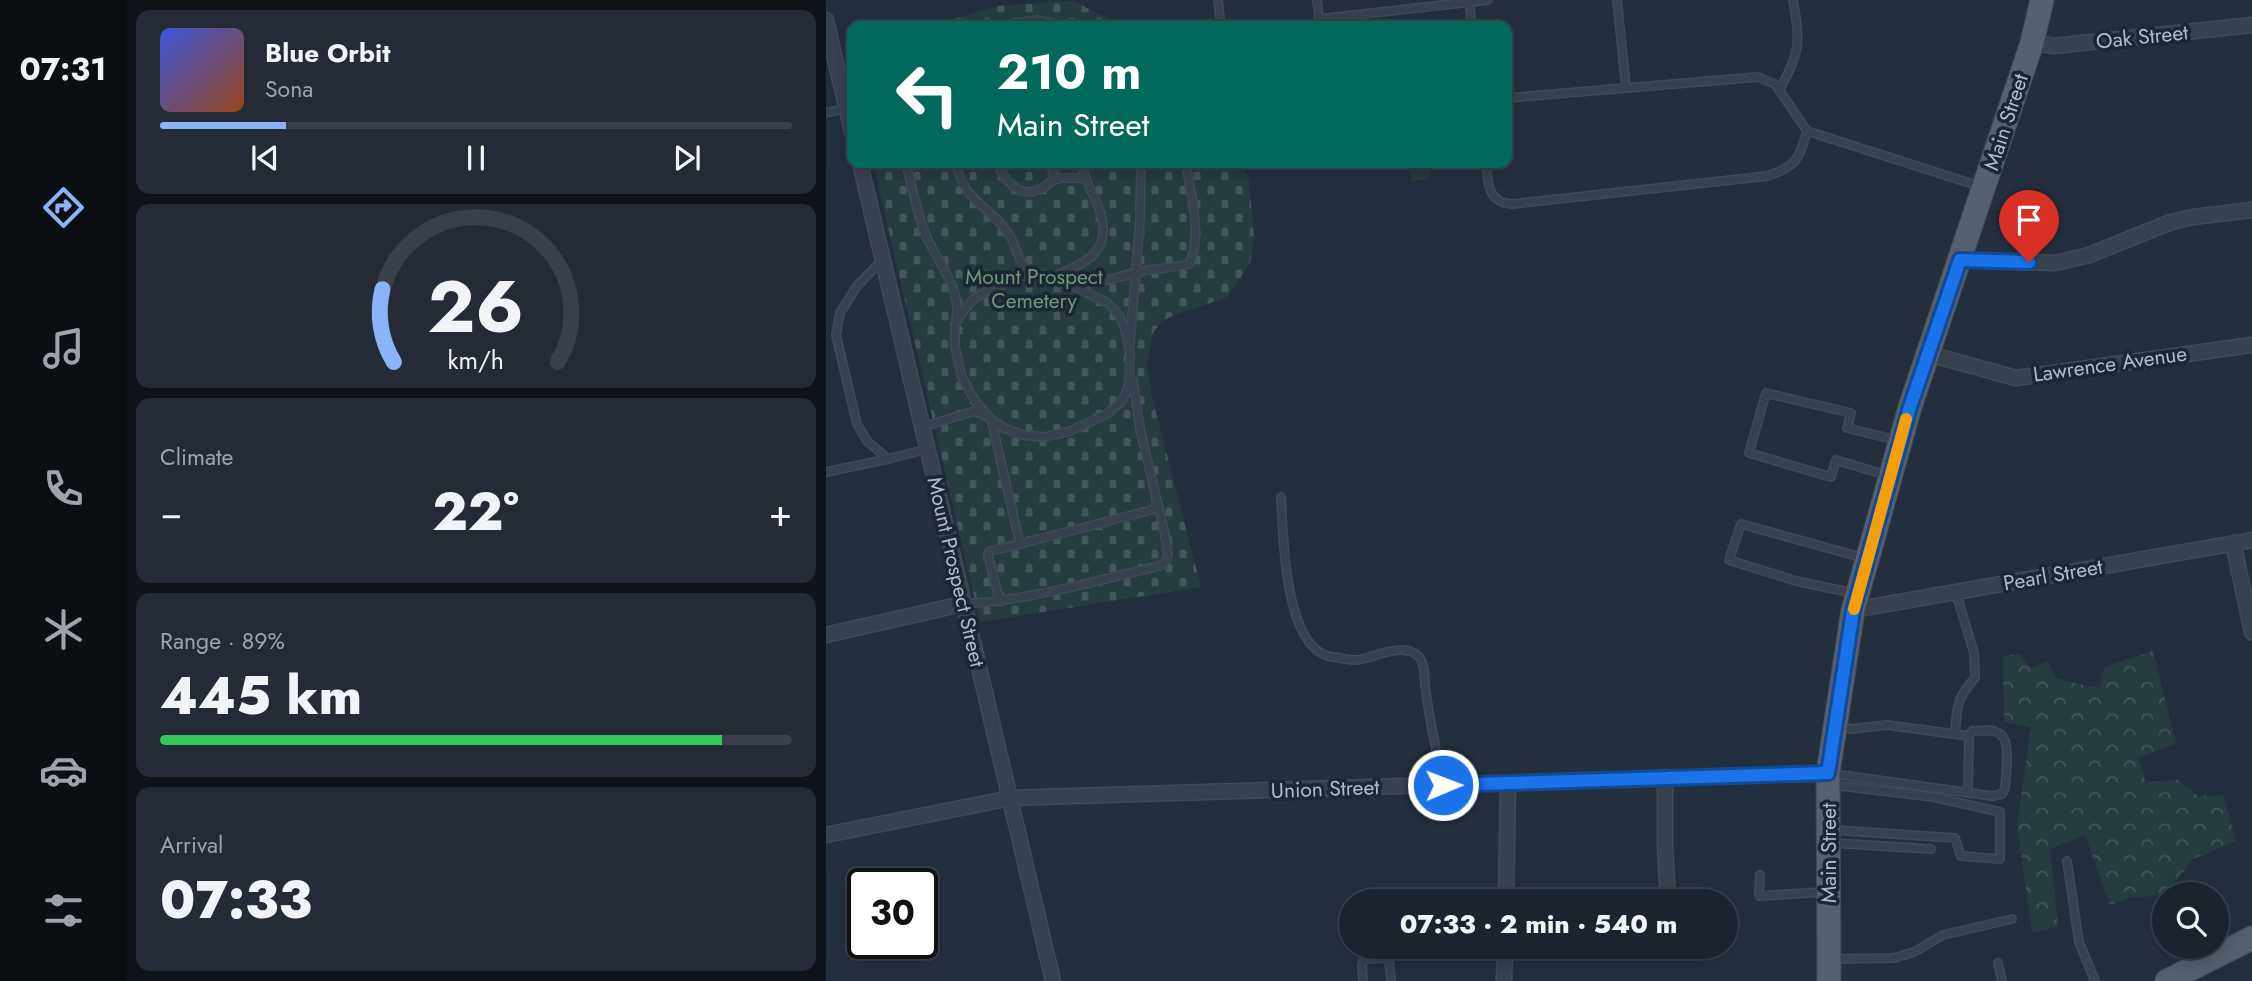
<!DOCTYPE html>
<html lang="en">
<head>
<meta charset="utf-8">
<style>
	body { margin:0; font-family:Jost,sans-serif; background:#242b36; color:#f1f3f6; height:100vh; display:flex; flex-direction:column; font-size:26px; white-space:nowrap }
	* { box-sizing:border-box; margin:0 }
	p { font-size:23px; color:#a0a4aa }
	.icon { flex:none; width:38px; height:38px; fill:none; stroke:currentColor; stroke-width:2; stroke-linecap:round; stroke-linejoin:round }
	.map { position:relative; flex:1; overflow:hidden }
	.sheet { display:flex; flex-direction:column; gap:10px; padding:10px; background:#0f1319; width:700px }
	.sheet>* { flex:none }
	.hud { position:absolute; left:21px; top:21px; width:665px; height:147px; border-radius:14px; box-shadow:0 4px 18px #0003,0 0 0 2px #39404a; background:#00695c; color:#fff; overflow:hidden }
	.controls { position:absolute; left:1326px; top:882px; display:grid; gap:14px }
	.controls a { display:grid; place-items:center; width:77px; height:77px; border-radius:50%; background:#1b232e; box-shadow:0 4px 18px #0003,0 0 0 2px #39404a; font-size:35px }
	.speed { position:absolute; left:21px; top:868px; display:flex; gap:14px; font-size:35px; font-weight:700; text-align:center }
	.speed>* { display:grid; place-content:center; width:91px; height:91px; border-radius:50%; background:#1b232e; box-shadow:0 4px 18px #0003,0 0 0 2px #39404a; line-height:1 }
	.speed .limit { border:4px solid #111; border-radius:10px; background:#fff; color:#111 }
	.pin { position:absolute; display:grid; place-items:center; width:60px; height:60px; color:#fff; margin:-72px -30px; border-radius:50% 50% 50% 0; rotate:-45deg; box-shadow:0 0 7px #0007 }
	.pin .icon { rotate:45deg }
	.me { position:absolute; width:77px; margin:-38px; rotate:89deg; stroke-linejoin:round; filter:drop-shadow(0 0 5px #0008) }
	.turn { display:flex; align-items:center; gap:24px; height:147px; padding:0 35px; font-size:32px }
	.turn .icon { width:91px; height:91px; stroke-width:2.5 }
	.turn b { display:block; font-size:49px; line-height:60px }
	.big { font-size:52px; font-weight:800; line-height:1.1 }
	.sheet .tile { flex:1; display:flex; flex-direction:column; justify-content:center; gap:10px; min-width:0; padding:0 24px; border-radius:14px; background:#242b36 }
	.sheet .dial { align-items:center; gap:0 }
	.dial svg { height:182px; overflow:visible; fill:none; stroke:#39404a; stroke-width:7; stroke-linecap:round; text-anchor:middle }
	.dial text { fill:#f1f3f6; stroke:none }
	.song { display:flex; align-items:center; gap:21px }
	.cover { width:84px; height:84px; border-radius:10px; background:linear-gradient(135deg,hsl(230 70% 55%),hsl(20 70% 35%)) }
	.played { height:7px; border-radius:4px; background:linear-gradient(90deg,#8ab4f8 20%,#39404a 20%) }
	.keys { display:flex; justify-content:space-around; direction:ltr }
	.heat { display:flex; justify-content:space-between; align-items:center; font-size:38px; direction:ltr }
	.charge { height:10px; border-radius:5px; background:linear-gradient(90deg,#34c759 89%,#39404a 0) }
	.trip { position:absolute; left:513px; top:889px; width:399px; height:70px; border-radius:35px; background:#1b232e; box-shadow:0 4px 18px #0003,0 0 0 2px #39404a; font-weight:800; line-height:70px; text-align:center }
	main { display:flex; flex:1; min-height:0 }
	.menu { display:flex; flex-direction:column; width:126px; justify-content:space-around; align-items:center; background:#0b0e12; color:#a0a4aa }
	.menu .icon { width:49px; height:49px }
	.menu .on { color:#8ab4f8 }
	.menu b { font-size:32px; color:#f1f3f6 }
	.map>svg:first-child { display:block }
</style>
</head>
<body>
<main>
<nav class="menu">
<b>07:31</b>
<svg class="icon on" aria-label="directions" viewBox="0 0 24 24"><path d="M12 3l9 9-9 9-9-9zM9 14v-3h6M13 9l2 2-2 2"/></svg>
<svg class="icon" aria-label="music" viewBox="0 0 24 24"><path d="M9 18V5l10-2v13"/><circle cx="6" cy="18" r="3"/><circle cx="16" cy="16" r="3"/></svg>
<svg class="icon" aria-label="phone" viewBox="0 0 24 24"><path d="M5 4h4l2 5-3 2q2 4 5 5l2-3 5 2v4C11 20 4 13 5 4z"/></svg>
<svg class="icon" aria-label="climate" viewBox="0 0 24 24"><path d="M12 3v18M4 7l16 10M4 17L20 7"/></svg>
<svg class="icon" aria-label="car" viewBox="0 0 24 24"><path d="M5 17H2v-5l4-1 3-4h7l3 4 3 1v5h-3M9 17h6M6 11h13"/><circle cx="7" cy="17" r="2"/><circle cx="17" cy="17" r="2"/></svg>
<svg class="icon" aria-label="filters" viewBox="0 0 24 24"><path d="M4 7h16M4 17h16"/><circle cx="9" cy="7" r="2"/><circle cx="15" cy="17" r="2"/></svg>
</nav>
<section class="sheet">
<div class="tile">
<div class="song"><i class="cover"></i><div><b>Blue Orbit</b><p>Sona</p></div></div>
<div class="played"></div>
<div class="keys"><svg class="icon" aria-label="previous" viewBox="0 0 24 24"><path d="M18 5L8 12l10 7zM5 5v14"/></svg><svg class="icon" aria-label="pause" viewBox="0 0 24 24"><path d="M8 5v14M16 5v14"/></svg><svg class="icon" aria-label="next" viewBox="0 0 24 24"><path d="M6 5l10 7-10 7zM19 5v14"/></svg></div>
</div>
<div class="tile dial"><svg viewBox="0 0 100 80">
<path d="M14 69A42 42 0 1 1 86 69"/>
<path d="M14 69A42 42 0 0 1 9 37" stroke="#8ab4f8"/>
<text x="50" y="56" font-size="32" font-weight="700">26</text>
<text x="50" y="72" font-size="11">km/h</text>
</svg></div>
<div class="tile"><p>Climate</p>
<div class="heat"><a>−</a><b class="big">22°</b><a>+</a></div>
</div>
<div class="tile"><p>Range · 89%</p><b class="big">445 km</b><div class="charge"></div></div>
<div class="tile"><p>Arrival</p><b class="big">07:33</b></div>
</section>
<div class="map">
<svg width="1426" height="981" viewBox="0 0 1426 981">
	<defs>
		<pattern id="forest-crowns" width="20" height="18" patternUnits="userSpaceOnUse" patternTransform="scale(1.75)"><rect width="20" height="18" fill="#263c3f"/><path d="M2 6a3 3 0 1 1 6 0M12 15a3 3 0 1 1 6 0" fill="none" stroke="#435659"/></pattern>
		<pattern id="cemetery-stones" width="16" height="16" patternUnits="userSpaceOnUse" patternTransform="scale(1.75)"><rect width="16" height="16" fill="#263c3f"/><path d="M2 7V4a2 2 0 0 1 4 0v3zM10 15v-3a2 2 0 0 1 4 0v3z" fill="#435659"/></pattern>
	</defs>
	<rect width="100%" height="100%" fill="#242f3e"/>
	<!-- forest -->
	<polygon fill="url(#forest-crowns)" points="1327,651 1350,743 1312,758 1320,782 1352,780 1372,796 1397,795 1410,841 1367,859 1339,896 1306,897 1284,905 1259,835 1224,849 1232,927 1206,933 1191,824 1205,727 1178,722 1177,656 1194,654 1204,668 1222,662 1230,678 1257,685 1274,687 1278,667"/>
	<!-- cemetery -->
	<g fill="url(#cemetery-stones)">
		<polygon points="247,1 298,26 104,26 171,6"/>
		<polygon points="47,163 416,163 423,181 428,237 424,264 400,298 353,313 336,321 327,333 321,365 326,397 375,587 154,622"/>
	</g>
	<!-- pitch -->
	<polygon fill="#263c3f" points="583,163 603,163 605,179 585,182"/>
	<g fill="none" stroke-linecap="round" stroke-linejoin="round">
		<!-- lane casing -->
		<g stroke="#414a57" stroke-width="10">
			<g id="lane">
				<polyline points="392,0 395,26"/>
				<polyline points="491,0 494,26"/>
				<polyline points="791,0 800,87"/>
				<polyline points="643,2 646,26"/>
				<polyline points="493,19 662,0"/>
				<polyline points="170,26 211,20 241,26"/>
				<polyline points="13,77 26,73"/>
				<path d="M 954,89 C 974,52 975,42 967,0"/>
				<polyline points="0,113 21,108"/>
				<polyline points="981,131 1153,186"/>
				<path d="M 80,163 C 85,184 90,207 97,228 C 107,258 137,286 130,320"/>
				<path d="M 129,163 C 141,206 162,203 183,234 C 191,247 194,272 212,277 C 225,280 241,271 252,265 C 266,258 275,250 277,234 C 280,210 259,186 255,163"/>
				<path d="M 171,163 C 177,179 193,198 212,190 C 219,188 224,181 231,179 C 240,177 251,178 259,178"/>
				<polyline points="224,163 229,180"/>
				<path d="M 660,163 C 662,182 661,203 686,204 L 941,176 C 970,167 973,160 981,131 L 949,84 L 932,77 L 681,98"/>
				<polyline points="56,260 31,286 14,313 10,335 31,424 41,441 62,459 101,449"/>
				<path d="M 248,285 C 271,285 290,277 313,272 C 330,268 346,268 363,264 C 377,235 364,193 360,163"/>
				<polyline points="304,344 314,219 315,163"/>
				<polyline points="97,427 148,411 154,413 165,419 178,428 197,435 218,437 244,431 281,414 296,401 303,385 304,353 298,326 292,314 282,303 251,288 213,277 197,276 188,277 149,298 137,311 129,325 129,347 136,377 149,401 165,419 194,544 164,551 162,555 174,602"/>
				<polyline points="0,472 62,459"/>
				<polyline points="1060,475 1010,460 1005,477 923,453 940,393 1025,413 1021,428 1070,440"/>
				<path d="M 455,497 C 457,534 458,638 499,655 C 503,657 509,657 514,658 C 524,660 530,661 540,658 C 555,654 578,644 591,655 C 599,661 598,675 599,685 C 603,718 610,751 617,784"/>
				<polyline points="194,544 333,508"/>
				<polyline points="1027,593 970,581 903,560 915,524 1038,558"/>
				<path d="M 137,604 C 205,600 268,581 334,566 L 340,561 L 342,554 L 338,530 L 314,429 L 307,380"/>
				<polyline points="1014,727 1025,729 1061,725 1143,736"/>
				<path d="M 1129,734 C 1131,708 1130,698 1149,678 L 1148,653 L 1130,593"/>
				<path d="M 1006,774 L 1022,776 L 1166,796 L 1176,794 L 1179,788 C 1180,776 1185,741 1174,734 C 1167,728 1155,731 1146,731 L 1143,736 L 1142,793"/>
				<polyline points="1006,785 1108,797 1174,812 1174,859 1135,856 1129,838 1007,830"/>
				<polyline points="1007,843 1105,849"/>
				<polyline points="1241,861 1253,942 1269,981"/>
				<polyline points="934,875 933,896 999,892"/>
				<polyline points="1007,959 1068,958 1088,952 1117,935 1186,919"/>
				<polyline points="1172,963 1176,981"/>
				<polyline points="537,981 536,964 539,959 559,958 563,960 565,981"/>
			</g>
		</g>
		<!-- street casing -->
		<g stroke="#414a57" stroke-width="17">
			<g id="street">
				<polyline points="0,20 26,132"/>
				<polyline points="1206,43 1228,46 1426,25"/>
				<polyline points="34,163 227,981"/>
				<polyline points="1134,260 1230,263 1263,255 1345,222 1367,217 1426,210"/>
				<polyline points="1103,354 1190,378 1426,345"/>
				<polyline points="1407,543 1426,632"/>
				<polyline points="1027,610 1426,540"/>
				<polyline points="0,635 136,604"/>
				<polyline points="839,777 839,845 842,901"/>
				<polyline points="0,835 185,798 1002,773"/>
				<polyline points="680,901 682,784"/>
				<polyline points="678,981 679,947"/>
			</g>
		</g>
		<!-- primary casing -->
		<g stroke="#414a57" stroke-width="25">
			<g id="primary">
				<polyline points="1003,981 1002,773 1027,610 1084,407 1206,43 1216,0"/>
				<polyline points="1341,981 1426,938"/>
			</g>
		</g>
		<!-- lane -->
		<use href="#lane" stroke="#38414e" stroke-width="7"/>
		<!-- street -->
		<use href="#street" stroke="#38414e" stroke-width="14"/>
		<!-- primary -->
		<use href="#primary" stroke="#56606e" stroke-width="23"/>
	</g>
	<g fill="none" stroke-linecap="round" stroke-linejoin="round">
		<!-- route casing -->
		<g stroke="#114b97" stroke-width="18">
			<polyline id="route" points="617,785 1002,773 1027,611 1084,407 1134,260 1203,262"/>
		</g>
		<!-- route -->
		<use href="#route" stroke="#1a73e8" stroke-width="12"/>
		<!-- slow -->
		<polyline stroke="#f59e0b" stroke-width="12" points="1028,609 1080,419"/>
	</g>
	<g text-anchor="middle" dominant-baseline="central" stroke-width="7" stroke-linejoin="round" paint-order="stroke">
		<!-- street labels -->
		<g font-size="21" fill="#b4bcc9" stroke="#1d2633">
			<text transform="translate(1316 37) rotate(-6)">Oak Street</text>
			<text transform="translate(1180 122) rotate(-72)">Main Street</text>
			<text transform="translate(1284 364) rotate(-8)">Lawrence Avenue</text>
			<text transform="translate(130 572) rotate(77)">Mount Prospect Street</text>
			<text transform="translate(1227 575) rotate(-10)">Pearl Street</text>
			<text transform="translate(499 789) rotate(-2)">Union Street</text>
			<text transform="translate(1003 853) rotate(-90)">Main Street</text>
		</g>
		<!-- park labels -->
		<g font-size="21" fill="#6b9a76" stroke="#1d2633">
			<text x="208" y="277">Mount Prospect<tspan x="208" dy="24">Cemetery</tspan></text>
		</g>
	</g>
</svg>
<div class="controls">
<a><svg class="icon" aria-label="search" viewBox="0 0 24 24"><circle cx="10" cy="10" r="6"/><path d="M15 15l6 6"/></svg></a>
</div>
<div class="speed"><div class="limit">30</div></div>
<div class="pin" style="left:1203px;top:262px;background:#d93025"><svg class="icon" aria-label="arrive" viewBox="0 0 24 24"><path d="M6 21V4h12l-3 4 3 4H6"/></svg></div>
<svg class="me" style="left:617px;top:785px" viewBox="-20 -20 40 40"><circle r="17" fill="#1a73e8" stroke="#fff" stroke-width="3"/><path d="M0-11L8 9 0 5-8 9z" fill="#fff"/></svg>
<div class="trip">07:33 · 2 min · 540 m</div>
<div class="hud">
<div class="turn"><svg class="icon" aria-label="left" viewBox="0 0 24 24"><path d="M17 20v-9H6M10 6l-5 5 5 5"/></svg><div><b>210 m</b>Main Street</div></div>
</div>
</div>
</main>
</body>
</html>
